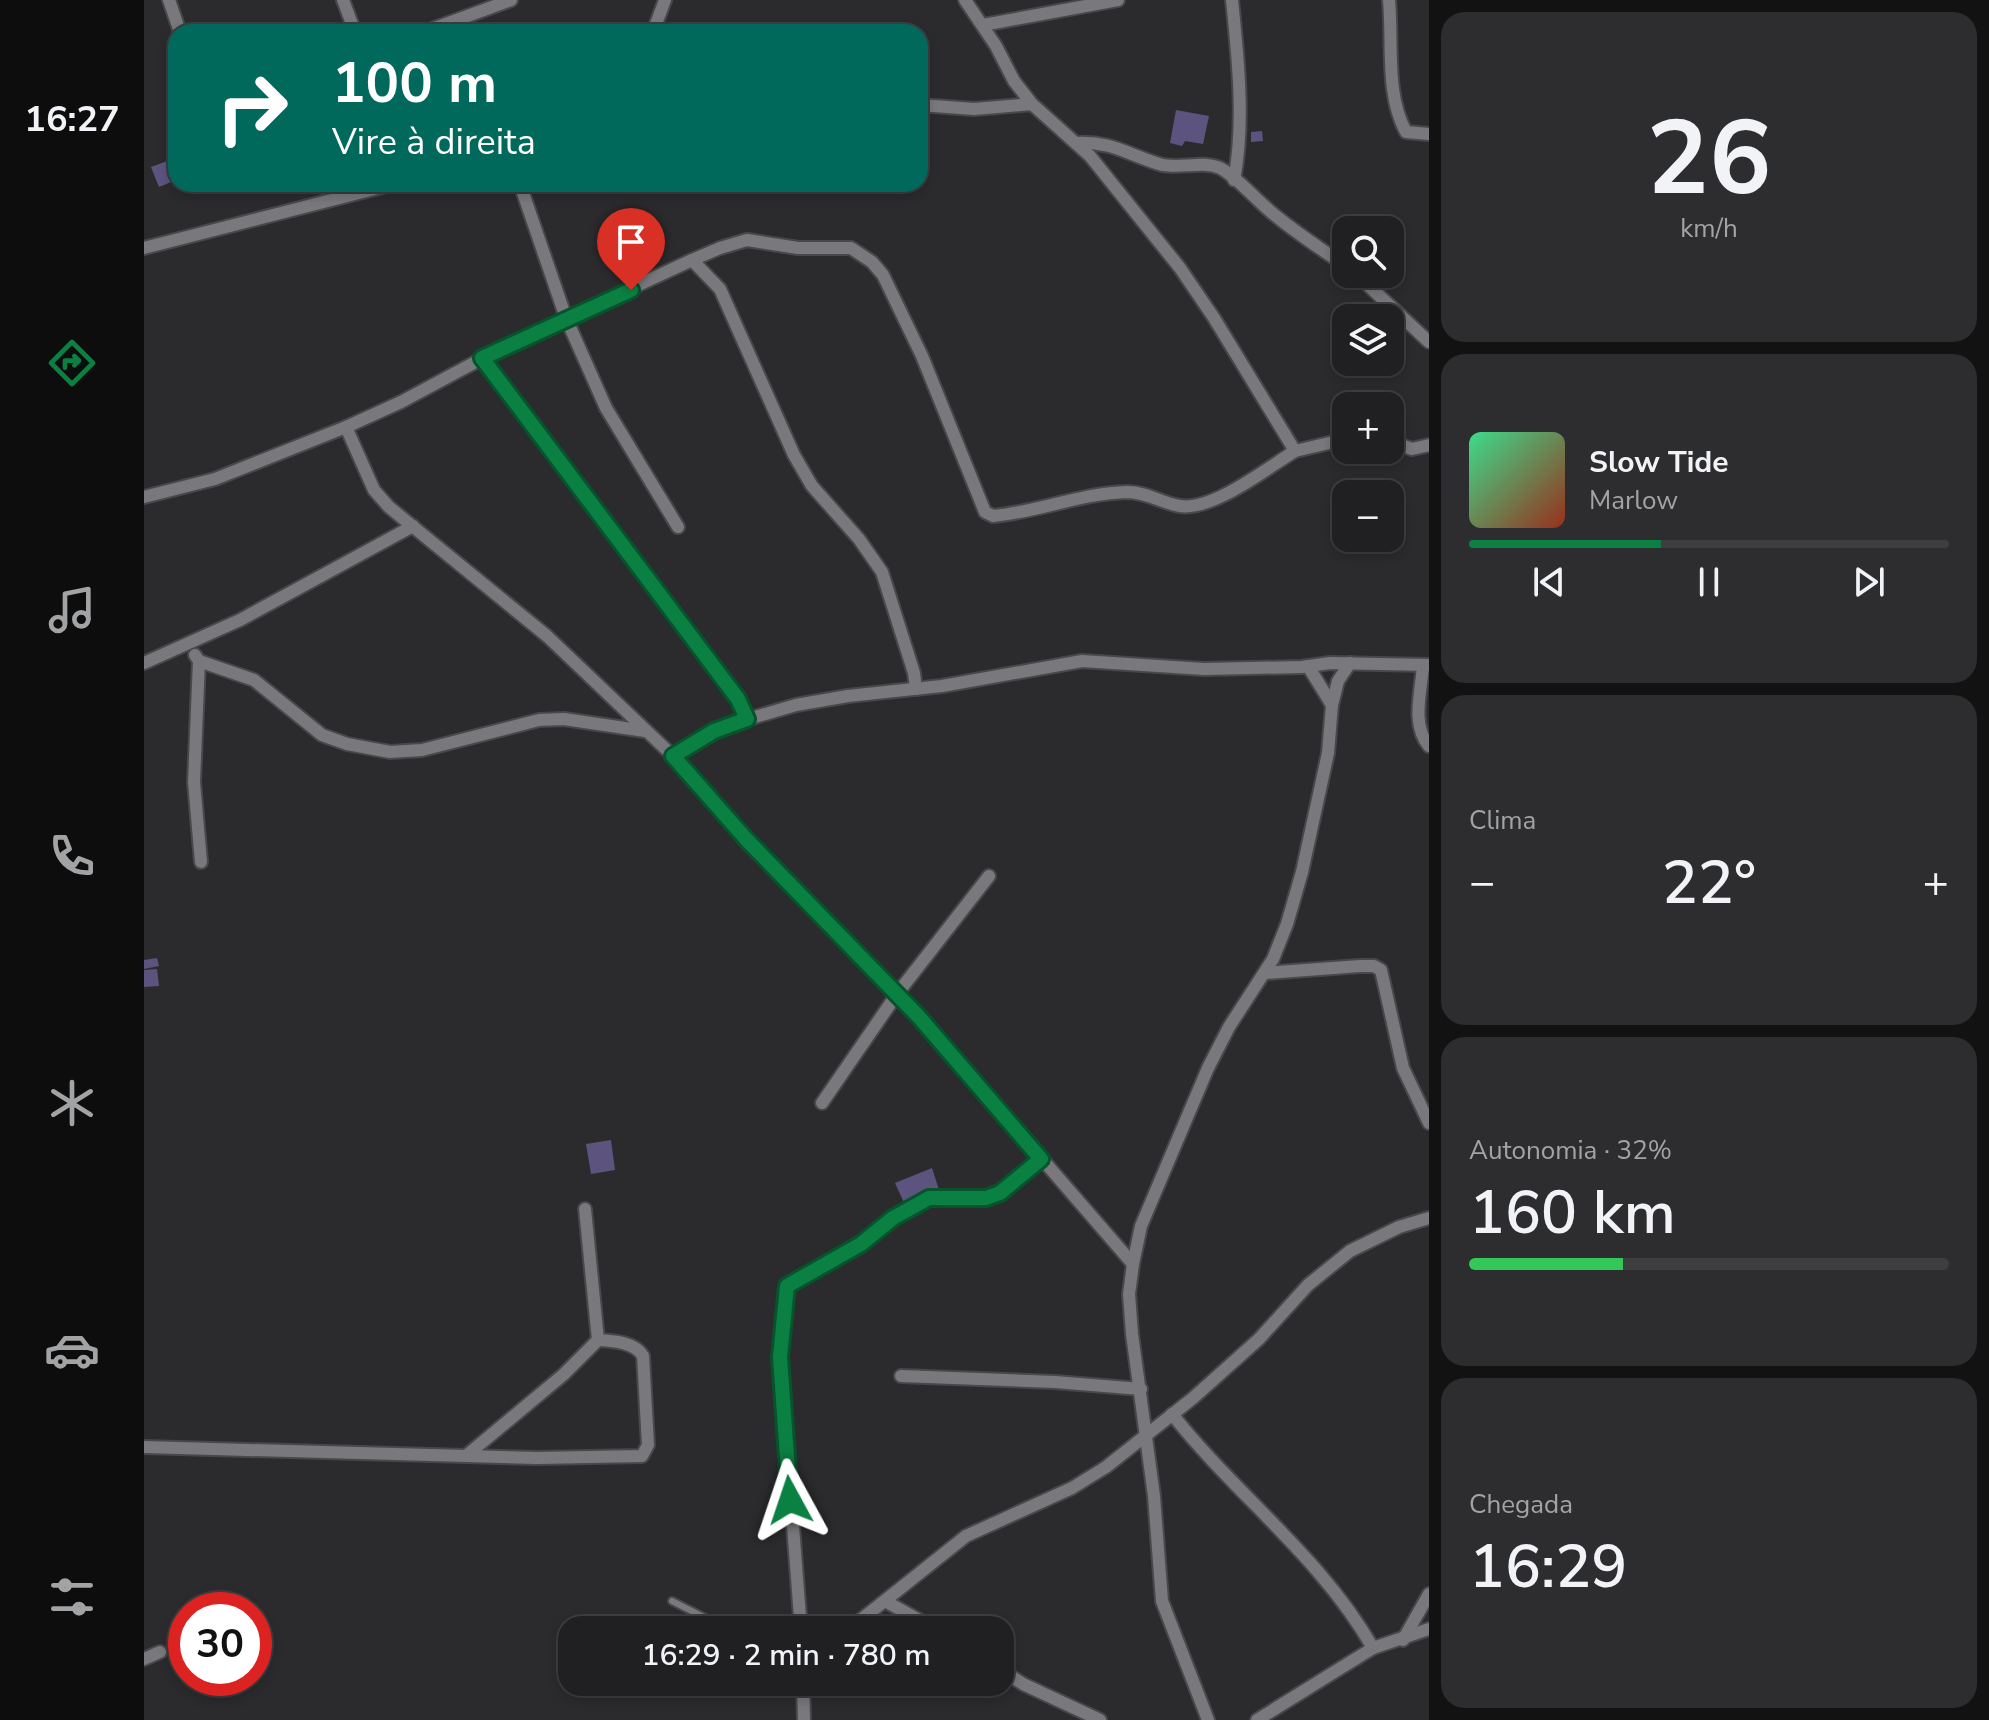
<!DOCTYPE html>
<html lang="pt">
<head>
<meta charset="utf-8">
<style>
	body { margin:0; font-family:"Nunito Sans",sans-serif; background:#2d2d2f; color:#f1f3f6; height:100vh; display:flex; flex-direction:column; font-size:30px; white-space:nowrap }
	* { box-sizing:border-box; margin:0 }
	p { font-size:26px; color:#a2a3a5 }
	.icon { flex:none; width:44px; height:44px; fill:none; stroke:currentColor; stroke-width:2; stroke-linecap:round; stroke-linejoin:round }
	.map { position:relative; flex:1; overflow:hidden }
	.sheet { display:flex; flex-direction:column; gap:12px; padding:12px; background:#121213; width:560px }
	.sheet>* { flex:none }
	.guide { position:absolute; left:24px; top:24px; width:760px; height:168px; border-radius:24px; box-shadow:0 4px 12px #0003,0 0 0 2px #3d3e40; background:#00695c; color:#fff; overflow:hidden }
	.controls { position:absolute; left:1188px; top:216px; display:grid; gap:16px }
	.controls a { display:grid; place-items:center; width:72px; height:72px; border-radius:16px; background:#202022; box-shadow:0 4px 12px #0003,0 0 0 2px #3d3e40; font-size:40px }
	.speed { position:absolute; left:24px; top:1592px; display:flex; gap:16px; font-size:40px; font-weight:700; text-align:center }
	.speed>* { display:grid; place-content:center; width:104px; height:104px; border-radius:50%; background:#202022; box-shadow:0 4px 12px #0003,0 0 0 2px #3d3e40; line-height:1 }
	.speed .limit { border:12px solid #d22; background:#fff; color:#111 }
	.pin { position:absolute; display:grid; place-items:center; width:68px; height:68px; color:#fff; margin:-82px -34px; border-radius:50% 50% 50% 0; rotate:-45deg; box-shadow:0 0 8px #0007 }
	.pin .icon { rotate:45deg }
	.me { position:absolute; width:88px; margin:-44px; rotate:355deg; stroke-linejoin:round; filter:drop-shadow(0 0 6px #0008) }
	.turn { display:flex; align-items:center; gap:28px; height:168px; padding:0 32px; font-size:36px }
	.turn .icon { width:104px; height:104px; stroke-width:2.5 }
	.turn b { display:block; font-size:56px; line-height:68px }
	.big { font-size:60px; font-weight:600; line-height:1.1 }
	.sheet .tile { flex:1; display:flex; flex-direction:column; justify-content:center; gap:12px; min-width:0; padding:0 28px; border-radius:24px; background:#2d2d2f }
	.sheet .dial { align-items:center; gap:0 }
	.dial b { font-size:104px; line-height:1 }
	.song { display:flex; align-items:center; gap:24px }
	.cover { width:96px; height:96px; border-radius:12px; background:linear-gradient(135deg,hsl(150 70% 55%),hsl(10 70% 35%)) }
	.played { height:8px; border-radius:4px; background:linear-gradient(90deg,#0b8043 40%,#3d3e40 40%) }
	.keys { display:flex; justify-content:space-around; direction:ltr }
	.heat { display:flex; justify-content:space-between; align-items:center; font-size:44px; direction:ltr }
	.charge { height:12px; border-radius:6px; background:linear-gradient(90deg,#34c759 32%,#3d3e40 0) }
	.trip { position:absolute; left:414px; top:1616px; width:456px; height:80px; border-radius:24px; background:#202022; box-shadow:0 4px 12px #0003,0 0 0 2px #3d3e40; font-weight:600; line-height:80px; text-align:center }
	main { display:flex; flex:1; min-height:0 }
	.tab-bar { display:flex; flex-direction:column; width:144px; justify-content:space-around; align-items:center; background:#0d0d0e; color:#a2a3a5 }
	.tab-bar .icon { width:56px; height:56px }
	.tab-bar .active { color:#0b8043 }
	.tab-bar b { font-size:36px; color:#f1f3f6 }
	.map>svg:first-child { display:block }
</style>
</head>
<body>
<main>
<nav class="tab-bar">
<b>16:27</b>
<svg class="icon active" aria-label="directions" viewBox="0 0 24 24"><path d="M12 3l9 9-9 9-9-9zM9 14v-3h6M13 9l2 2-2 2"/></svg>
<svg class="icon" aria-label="music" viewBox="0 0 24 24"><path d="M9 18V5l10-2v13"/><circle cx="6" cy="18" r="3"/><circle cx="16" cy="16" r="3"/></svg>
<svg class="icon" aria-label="phone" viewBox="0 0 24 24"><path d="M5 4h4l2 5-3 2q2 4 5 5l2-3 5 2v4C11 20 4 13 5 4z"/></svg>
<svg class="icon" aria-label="climate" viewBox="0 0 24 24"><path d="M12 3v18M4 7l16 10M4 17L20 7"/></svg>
<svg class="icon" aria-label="car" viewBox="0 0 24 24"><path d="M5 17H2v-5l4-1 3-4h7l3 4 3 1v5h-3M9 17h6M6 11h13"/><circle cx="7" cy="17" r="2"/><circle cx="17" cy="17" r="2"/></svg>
<svg class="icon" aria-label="filters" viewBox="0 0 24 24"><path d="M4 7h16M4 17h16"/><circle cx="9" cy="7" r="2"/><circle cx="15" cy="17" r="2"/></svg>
</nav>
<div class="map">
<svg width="1285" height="1720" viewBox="0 0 1285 1720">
	<rect width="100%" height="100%" fill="#2b2b2e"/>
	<!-- building -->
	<g fill="#5c547f">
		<polygon points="1032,110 1065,116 1059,144 1041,141 1038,146 1026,143"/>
		<polygon points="1118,131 1119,141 1107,142 1107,132"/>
		<polygon points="26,160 32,180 15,187 7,167"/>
		<polygon points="13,958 15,966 0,969 0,960"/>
		<polygon points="13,969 15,986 0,987 0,970"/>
		<polygon points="467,1140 471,1170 447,1174 442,1144"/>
		<polygon points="788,1168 795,1190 761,1205 751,1183"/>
	</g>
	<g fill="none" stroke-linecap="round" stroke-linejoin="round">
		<!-- lane casing -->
		<g stroke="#48474a" stroke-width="10">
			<polyline id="lane" points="528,1601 585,1630"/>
		</g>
		<!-- street casing -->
		<g stroke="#48474a" stroke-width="16">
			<g id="street">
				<polyline points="25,0 36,32"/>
				<polyline points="199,0 211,32"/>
				<polyline points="821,0 852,46 870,81 888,104 946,156 1036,268 1070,318 1151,451 1202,439"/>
				<path d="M 1088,0 C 1094,57 1101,124 1090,180"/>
				<path d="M 1245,0 C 1249,42 1241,94 1262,132 L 1285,134"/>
				<polyline points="839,25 974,0"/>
				<polyline points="280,32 367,0"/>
				<polyline points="509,32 521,0"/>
				<polyline points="776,105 830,109 888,104"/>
				<path d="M 932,143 C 967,141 983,154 1015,164 C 1034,170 1057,160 1076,168 C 1091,175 1117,205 1132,216 C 1154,234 1178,250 1202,266"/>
				<polyline points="376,184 422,318 462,408 534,527"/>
				<polyline points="0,248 250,184"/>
				<path d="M 548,260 L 576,248 L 603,240 L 654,248 L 707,248 L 728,262 L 739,275 L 778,356 L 841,512 L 849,516 C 894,512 938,493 983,492 C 1003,492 1017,503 1036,506 C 1069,511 1123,468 1151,451"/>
				<polyline points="1212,274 1285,342"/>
				<polyline points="338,358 594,699 603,719"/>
				<polyline points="202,427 230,490 245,507 403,636 529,756 602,839 775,1017 989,1264"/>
				<polyline points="1246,441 1268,449 1285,445"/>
				<polyline points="0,497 71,479 202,427 257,402 354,350 548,260 576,289 650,455 668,486 715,539 738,572 770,673 772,689"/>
				<polyline points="51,655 55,661 50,782 57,862"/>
				<polyline points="55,661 110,680 178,735 203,744 246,752 278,750 395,720 420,719 501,731"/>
				<polyline points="0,663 96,620 269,526"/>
				<polyline points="1164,666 1188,705"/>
				<path d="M 1279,666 C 1277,692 1267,725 1285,746"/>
				<polyline points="529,756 587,724 652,705 704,696 798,686 938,661 1060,669 1158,667 1186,663 1285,665"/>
				<polyline points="1121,973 1216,966 1230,966 1237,970 1259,1068 1285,1123"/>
				<polyline points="678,1103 753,994 845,876"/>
				<polyline points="757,1376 911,1382 997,1389"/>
				<path d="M 1028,1414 C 1092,1495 1177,1557 1229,1648"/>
				<path d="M 0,1447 L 393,1458 L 498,1456 L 504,1445 L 499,1356 C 491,1342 469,1341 454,1340 L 441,1209"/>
				<polyline points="323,1455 419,1375 454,1340"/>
				<polyline points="741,1601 793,1630"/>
				<polyline points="657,1630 636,1357 643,1286 717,1244 749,1218 785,1198 842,1198 856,1193 897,1159"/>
				<polyline points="704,1630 822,1536 928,1488 962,1467 1049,1398 1115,1339 1164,1285 1206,1251 1255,1227 1285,1218"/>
				<polyline points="1259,1640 1285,1594"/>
				<polyline points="0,1659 16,1652"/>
				<polyline points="856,1669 879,1684 956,1720"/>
				<polyline points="659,1682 660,1720"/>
				<polyline points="1064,1720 1018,1601 1010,1496 988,1334 985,1294 989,1264 997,1226 1064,1068 1085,1027 1129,959 1143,924 1158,872 1184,753 1188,705 1194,681 1206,663"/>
				<polyline points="1113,1720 1229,1648 1285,1629"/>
			</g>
		</g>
		<!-- lane -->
		<use href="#lane" stroke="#79797d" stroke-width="6"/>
		<!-- street -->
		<use href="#street" stroke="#79797d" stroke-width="12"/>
	</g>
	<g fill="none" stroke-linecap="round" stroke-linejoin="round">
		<!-- route casing -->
		<g stroke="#07532c" stroke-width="20">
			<polyline id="route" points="487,290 338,358 594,699 603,719 570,731 529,756 602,839 775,1017 897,1159 856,1193 842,1198 785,1198 749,1218 717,1244 643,1286 636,1357 646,1500"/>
		</g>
		<!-- route -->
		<use href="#route" stroke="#0b8043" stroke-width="14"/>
	</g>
</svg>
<div class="controls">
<a><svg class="icon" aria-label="search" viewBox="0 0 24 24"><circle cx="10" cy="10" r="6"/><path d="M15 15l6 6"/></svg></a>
<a><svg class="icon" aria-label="layers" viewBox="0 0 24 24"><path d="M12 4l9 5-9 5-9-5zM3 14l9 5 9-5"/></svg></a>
<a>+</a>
<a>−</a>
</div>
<div class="speed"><div class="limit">30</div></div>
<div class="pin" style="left:487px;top:290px;background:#d93025"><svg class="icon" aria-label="arrive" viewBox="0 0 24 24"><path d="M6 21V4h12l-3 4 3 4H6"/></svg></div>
<svg class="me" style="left:646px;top:1500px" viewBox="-20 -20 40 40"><path d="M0-17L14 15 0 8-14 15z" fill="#0b8043" stroke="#fff" stroke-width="4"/></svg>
<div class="trip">16:29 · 2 min · 780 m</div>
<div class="guide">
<div class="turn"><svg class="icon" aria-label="right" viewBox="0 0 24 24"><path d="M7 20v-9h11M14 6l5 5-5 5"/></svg><div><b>100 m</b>Vire à direita</div></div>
</div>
</div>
<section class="sheet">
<div class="tile dial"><b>26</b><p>km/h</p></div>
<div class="tile">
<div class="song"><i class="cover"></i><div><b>Slow Tide</b><p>Marlow</p></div></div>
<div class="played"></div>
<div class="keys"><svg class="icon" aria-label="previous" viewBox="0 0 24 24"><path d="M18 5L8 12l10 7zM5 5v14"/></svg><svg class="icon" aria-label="pause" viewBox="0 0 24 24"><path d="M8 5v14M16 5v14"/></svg><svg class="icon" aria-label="next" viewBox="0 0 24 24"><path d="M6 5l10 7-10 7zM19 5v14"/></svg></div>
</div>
<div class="tile"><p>Clima</p>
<div class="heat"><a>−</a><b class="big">22°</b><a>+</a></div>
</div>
<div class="tile"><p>Autonomia · 32%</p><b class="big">160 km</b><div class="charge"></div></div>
<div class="tile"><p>Chegada</p><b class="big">16:29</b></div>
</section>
</main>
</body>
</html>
